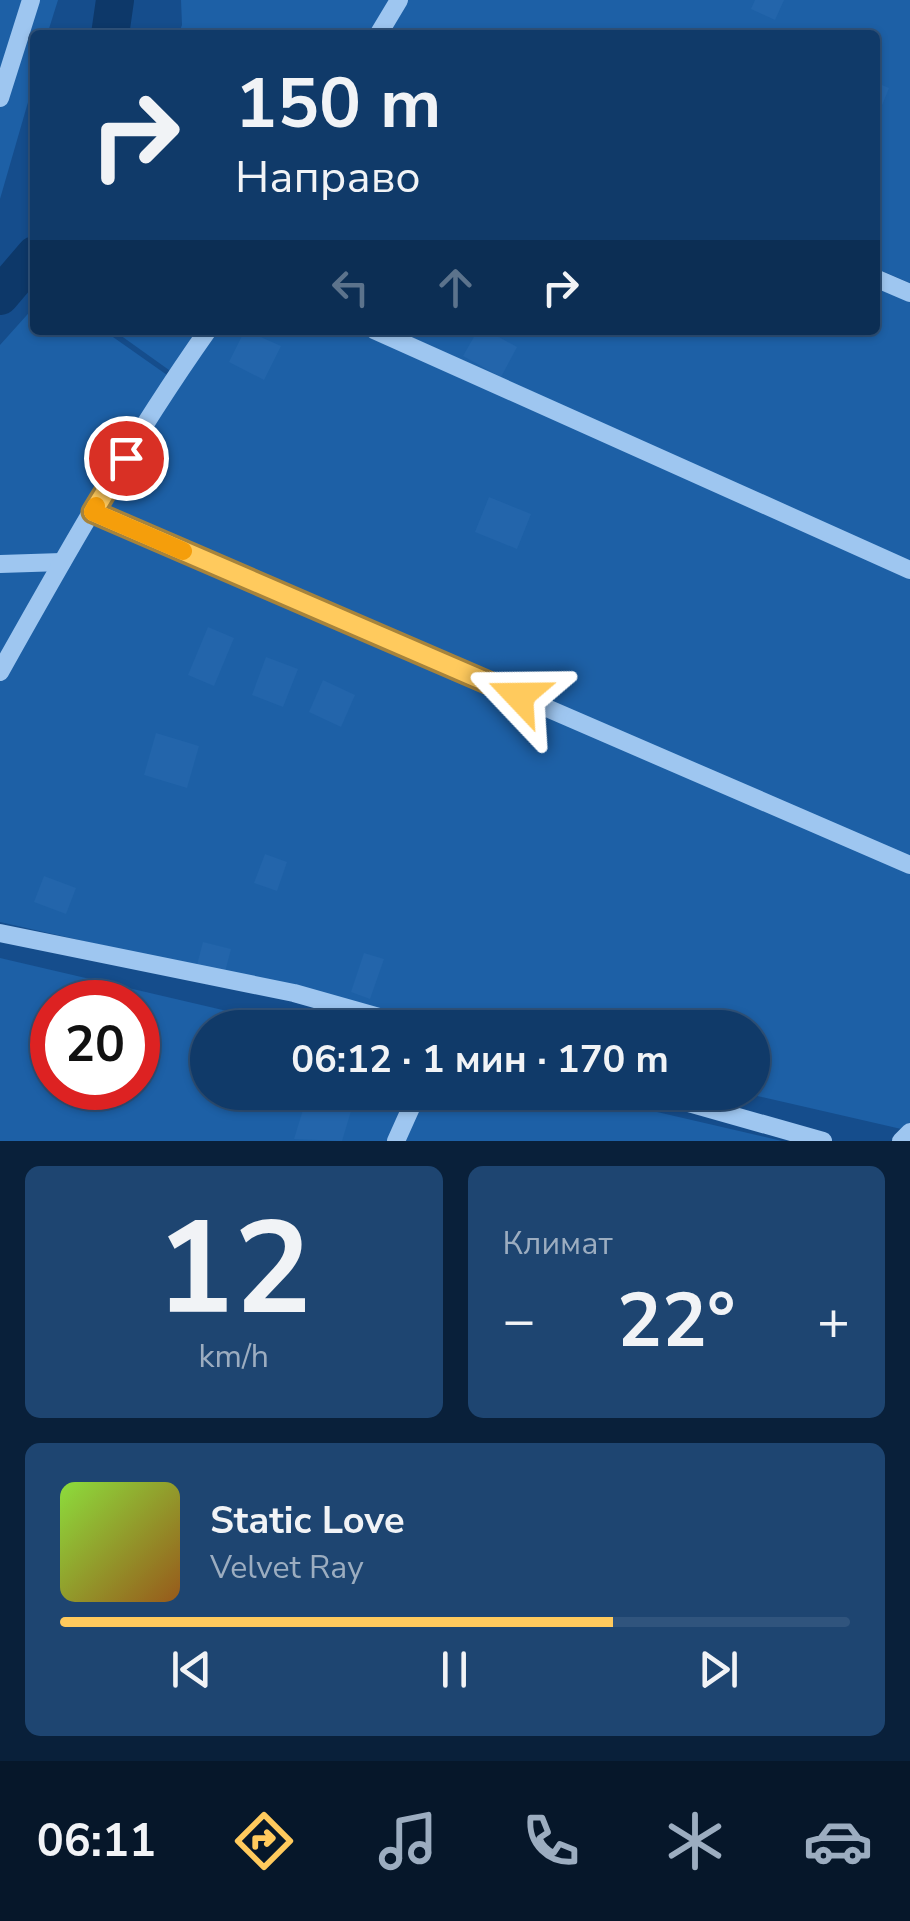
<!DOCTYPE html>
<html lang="ru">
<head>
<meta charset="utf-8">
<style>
	body { margin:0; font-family:"Nunito Sans",sans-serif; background:#1e4571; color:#f1f3f6; height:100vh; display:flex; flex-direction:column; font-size:38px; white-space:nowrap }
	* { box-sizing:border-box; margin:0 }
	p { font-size:32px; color:#9cadc0 }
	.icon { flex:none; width:55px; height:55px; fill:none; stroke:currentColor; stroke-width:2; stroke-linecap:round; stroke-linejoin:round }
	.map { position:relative; height:1141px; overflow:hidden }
	.panel { display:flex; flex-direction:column; gap:25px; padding:25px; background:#09203a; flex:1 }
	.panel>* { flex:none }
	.top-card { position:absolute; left:30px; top:30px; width:850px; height:305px; border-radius:10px; box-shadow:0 2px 8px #0004,0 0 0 2px #30547d; background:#103a69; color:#f1f3f6; overflow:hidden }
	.speed { position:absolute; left:30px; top:980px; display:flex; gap:20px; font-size:50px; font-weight:700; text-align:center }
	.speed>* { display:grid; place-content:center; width:130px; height:130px; border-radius:50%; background:#103a69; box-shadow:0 2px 8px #0004,0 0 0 2px #30547d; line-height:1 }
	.speed .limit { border:15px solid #d22; background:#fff; color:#111 }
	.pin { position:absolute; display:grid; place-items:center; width:85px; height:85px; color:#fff; margin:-42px; border:5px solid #fff; border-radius:50%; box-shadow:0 2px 10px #0007 }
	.me { position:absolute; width:110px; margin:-55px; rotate:293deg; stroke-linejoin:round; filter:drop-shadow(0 0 8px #0008) }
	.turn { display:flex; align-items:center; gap:35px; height:210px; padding:0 40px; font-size:45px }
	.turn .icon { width:130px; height:130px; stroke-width:2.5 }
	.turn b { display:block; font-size:70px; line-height:85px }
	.lanes { display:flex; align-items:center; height:95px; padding:0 40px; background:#0003; justify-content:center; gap:50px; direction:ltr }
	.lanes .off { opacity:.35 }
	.big { font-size:75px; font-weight:700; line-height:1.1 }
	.panel .card { flex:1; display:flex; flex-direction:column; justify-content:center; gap:15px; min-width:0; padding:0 35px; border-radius:15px; background:#1e4571 }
	.panel .dial { align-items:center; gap:0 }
	.dial b { font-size:130px; line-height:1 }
	.song { display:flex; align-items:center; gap:30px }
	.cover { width:120px; height:120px; border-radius:15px; background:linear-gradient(135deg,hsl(90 70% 55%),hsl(30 70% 35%)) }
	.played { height:10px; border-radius:5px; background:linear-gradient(90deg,#ffca5d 70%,#30547d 70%) }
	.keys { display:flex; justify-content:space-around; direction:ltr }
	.heat { display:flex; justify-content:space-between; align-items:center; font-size:55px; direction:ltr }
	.panel .tiles { flex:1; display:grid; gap:25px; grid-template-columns:1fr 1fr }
	.card:last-child { grid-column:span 2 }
	.trip { position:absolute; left:190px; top:1010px; width:580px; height:100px; border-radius:50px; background:#103a69; box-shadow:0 2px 8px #0004,0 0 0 2px #30547d; font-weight:700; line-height:100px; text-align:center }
	.menu { display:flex; height:160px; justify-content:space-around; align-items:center; background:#06172a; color:#9cadc0 }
	.menu .icon { width:70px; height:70px }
	.menu .on { color:#ffca5d }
	.menu b { font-size:45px; color:#f1f3f6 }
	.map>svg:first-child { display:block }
</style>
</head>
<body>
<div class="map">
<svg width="910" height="1141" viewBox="0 0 910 1141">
	<rect width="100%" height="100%" fill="#154d8c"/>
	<!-- green -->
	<g fill="#1d60a6" fill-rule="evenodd">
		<polygon points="0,0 58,0 47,35 35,35 35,78 0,199"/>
		<polygon points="181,0 393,0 372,35 178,35 182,25"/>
		<polygon points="402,0 910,0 910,283 875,268 875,35 383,35"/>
		<polygon points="875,284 910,300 910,562 395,330 875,330"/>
		<polygon points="35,306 35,330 103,330 177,382 210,330 367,330 910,575 910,1131 744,1093 752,1092 752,1028 461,1027 0,922 0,345"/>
		<polygon points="113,330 202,330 176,375"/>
		<path d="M 0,958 L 296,1027 L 208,1028 L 208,1092 L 575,1093 L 782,1141 L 0,1141 ZM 52,1002 L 138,1002 L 138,1088 L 52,1088 Z"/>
	</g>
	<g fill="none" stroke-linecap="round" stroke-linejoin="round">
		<!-- river -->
		<g stroke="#0d3869" stroke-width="38">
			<polyline points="110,35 115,0"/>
			<polyline points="0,296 35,255"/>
		</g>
	</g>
	<!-- building -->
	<g fill="#2365ab">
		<polygon points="755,0 784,0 775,20 751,9"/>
		<polygon points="875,82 889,88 878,115 875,113"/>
		<polygon points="245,330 281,346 264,380 229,362"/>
		<polygon points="478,330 486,330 517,347 501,377 463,356"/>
		<polygon points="489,497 531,514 517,549 475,532"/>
		<polygon points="208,627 234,638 214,686 188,675"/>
		<polygon points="266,657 298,669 283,707 252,695"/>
		<polygon points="323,680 355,695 341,727 309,712"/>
		<polygon points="156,733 199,746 187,788 144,775"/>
		<polygon points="265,854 287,862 277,891 254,883"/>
		<polygon points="44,876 76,888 66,914 34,902"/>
		<polygon points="203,942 231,949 225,972 197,965"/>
		<polygon points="364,953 384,959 370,999 351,992"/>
		<polygon points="307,1097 351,1111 342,1141 294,1139"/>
	</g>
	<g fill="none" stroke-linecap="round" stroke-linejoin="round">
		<!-- minor -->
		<g stroke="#9ec6f0" stroke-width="18">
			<polyline points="378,35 399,0"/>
			<polyline points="0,98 31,0"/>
			<polyline points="875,278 910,293"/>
			<polyline points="374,330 910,570"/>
			<polyline points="93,512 910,865"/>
			<polyline points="0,564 62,562"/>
			<path d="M 0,672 C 65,556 131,439 208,330"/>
			<polyline points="0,933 294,993 418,1028"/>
			<polyline points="650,1092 823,1141"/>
			<polyline points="396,1141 418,1092"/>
			<polyline points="901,1141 910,1132"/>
		</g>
	</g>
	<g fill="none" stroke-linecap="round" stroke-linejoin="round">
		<!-- route casing -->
		<g stroke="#a6833c" stroke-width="25">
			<polyline id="route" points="126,458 93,512 519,696"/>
		</g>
		<!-- route -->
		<use href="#route" stroke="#ffca5d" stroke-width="18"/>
		<!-- slow -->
		<polyline stroke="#f59e0b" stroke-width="18" points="96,506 93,512 183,551"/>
	</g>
</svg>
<div class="speed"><div class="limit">20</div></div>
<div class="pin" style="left:126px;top:458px;background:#d93025"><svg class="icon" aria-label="arrive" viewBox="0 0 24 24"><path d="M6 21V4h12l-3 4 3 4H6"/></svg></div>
<svg class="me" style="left:519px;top:696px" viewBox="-20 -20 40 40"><path d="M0-17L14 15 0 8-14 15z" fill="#ffca5d" stroke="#fff" stroke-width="4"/></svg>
<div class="trip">06:12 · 1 мин · 170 m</div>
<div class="top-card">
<div class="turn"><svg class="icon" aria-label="right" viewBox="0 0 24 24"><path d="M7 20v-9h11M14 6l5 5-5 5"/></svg><div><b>150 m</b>Направо</div></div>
<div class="lanes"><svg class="icon off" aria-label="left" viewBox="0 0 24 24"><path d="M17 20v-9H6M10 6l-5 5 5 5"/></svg><svg class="icon off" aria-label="ahead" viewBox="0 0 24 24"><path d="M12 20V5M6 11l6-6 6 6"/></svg><svg class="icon" aria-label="right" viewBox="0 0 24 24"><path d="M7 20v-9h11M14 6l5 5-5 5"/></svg></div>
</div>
</div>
<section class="panel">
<div class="tiles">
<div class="card dial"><b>12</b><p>km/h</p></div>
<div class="card"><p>Климат</p>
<div class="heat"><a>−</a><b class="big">22°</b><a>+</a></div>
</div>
<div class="card">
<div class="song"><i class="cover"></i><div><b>Static Love</b><p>Velvet Ray</p></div></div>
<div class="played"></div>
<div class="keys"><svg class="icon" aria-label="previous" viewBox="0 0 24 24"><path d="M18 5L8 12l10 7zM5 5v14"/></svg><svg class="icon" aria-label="pause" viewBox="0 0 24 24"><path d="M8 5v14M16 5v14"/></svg><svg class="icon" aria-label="next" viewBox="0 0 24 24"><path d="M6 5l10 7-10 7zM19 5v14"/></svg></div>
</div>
</div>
</section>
<nav class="menu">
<b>06:11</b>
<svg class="icon on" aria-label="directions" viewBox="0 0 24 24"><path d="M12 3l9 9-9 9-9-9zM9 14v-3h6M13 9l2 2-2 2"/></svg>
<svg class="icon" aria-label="music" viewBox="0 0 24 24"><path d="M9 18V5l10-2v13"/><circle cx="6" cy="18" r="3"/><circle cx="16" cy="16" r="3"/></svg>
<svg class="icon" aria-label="phone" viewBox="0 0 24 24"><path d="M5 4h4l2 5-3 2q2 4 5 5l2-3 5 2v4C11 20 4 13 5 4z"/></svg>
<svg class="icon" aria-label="climate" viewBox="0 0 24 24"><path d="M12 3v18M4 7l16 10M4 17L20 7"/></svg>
<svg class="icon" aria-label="car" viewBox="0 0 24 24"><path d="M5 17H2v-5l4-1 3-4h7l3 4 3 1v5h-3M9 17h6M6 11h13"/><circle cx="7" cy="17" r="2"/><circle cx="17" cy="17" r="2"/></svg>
</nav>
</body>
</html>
